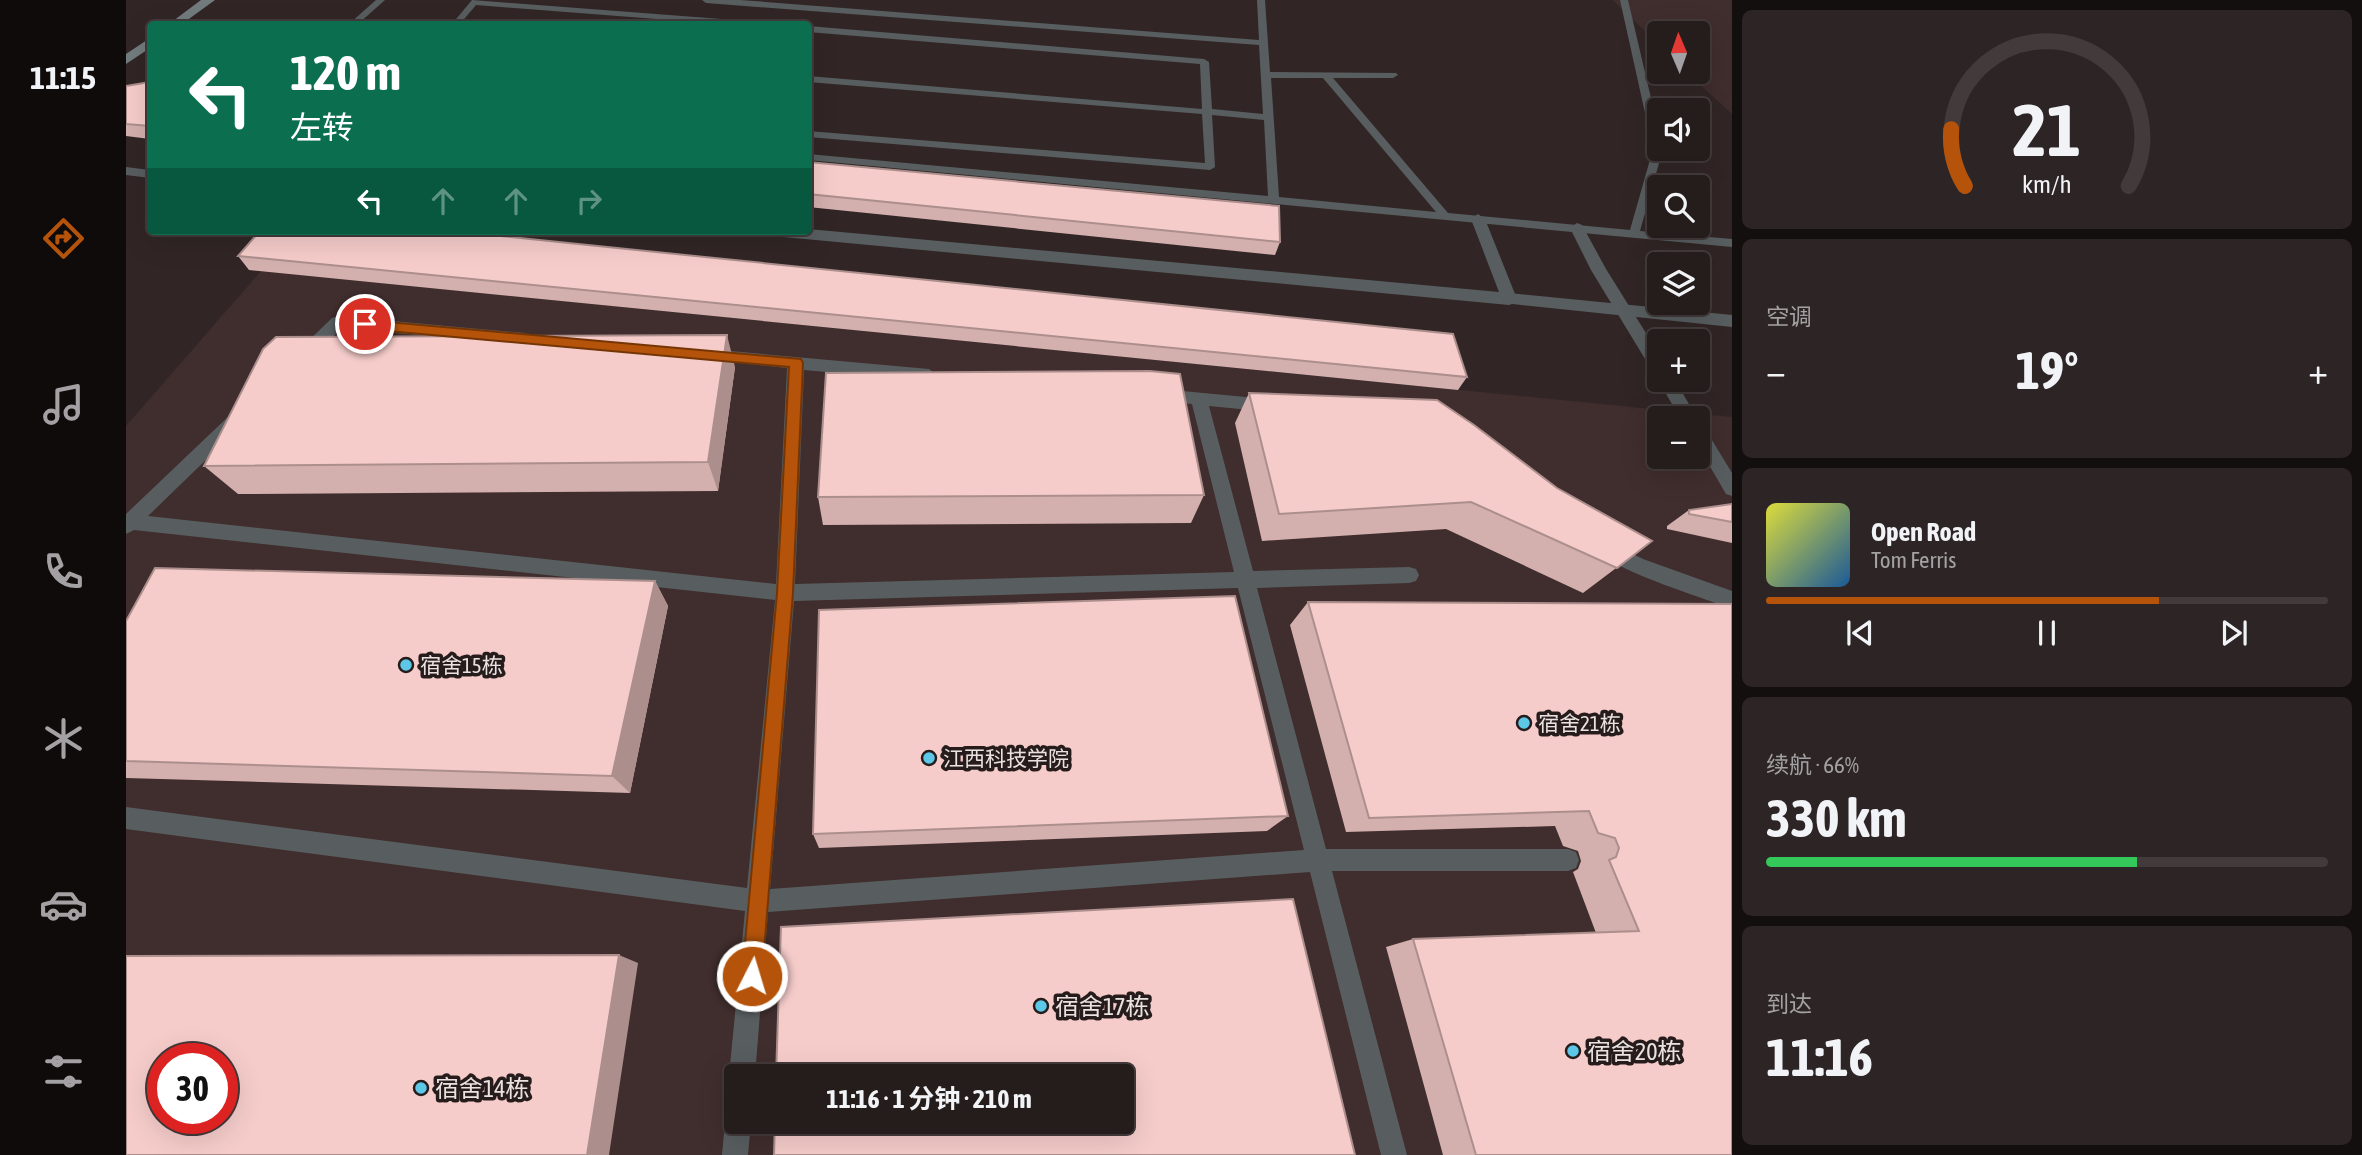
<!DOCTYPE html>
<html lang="zh">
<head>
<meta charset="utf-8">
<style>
	body { margin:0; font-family:"Asap Condensed","Noto Sans SC",sans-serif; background:#2d2525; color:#f1f3f6; height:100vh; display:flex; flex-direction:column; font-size:26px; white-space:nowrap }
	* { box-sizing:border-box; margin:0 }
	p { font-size:23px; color:#a3a1a3 }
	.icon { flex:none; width:38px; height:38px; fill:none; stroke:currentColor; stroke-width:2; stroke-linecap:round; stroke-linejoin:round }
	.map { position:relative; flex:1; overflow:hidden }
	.side { display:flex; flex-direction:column; gap:10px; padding:10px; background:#140f0f; width:630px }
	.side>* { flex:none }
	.top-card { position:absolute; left:21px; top:21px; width:665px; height:214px; border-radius:7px; box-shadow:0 7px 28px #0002,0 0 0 2px #423a3b; background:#0b6e4f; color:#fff; overflow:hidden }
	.needle { width:46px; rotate:358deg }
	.tools { position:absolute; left:1521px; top:21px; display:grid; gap:14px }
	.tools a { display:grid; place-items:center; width:63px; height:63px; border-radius:7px; background:#251c1c; box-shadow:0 7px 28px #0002,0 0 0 2px #423a3b; font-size:35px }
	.speed { position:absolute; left:21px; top:1043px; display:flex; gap:14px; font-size:35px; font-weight:700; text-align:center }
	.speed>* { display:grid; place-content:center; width:91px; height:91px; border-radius:50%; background:#251c1c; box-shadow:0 7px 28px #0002,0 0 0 2px #423a3b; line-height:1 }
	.speed .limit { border:10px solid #d22; background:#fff; color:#111 }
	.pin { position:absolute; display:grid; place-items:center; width:60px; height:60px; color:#fff; margin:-30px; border:4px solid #fff; border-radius:50%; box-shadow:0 2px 7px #0007 }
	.me { position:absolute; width:77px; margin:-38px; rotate:5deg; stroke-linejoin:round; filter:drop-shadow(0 0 5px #0008) }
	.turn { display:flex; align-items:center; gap:24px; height:147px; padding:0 28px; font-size:32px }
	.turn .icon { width:91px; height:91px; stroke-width:2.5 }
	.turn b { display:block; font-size:49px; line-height:60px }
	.lanes { display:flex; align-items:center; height:66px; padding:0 28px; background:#0003; justify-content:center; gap:35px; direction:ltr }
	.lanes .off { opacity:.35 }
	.big { font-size:52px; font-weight:700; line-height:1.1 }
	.side .card { flex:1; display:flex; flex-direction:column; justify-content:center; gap:10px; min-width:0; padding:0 24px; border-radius:10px; background:#2d2525 }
	.side .dial { align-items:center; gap:0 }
	.dial svg { height:182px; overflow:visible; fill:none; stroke:#423a3b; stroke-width:7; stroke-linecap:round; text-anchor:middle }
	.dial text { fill:#f1f3f6; stroke:none }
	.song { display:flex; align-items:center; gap:21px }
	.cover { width:84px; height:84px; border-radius:10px; background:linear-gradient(135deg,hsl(60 70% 55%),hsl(210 70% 35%)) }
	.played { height:7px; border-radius:4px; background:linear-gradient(90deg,#b45309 70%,#423a3b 70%) }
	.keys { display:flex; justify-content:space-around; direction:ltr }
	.heat { display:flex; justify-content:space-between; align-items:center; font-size:38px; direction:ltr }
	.charge { height:10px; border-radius:5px; background:linear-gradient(90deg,#34c759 66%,#423a3b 0) }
	.trip { position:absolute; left:598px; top:1064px; width:410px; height:70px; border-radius:7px; background:#251c1c; box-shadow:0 7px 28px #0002,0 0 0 2px #423a3b; font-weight:700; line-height:70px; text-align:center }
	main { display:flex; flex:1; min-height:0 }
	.menu { display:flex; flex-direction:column; width:126px; justify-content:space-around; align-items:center; background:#0f0b0b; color:#a3a1a3 }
	.menu .icon { width:49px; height:49px }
	.menu .selected { color:#b45309 }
	.menu b { font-size:32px; color:#f1f3f6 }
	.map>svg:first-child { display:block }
</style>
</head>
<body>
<main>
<nav class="menu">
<b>11:15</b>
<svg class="icon selected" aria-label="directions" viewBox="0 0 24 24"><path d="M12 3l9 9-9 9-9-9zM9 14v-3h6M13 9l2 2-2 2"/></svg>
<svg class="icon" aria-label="music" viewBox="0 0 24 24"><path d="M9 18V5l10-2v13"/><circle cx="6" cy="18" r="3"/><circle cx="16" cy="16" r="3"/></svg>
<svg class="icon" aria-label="phone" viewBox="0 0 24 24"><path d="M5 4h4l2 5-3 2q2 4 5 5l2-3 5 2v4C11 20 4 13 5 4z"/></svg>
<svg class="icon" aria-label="climate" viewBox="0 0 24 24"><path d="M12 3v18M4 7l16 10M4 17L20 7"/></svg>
<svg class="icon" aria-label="car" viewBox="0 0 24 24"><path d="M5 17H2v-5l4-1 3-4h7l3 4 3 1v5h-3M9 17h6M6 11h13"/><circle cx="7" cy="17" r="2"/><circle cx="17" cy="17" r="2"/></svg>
<svg class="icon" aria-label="filters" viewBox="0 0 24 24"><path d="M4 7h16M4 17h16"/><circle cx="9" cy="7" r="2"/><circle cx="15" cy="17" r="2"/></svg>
</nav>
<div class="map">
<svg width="1606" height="1155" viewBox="0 0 1606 1155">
	<rect width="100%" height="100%" fill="#312625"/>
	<!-- built -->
	<g fill="#402d2d" fill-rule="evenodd">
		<polygon points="1487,0 1606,0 1606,114 1560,72 1572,72 1572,33 1533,33 1533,45"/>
		<path d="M 135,271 L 1606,417 L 1606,1155 L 0,1155 L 0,426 ZM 1533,418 L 1572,418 L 1572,457 L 1533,457 ZM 37,1059 L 96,1059 L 96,1118 L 37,1118 ZM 611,1076 L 996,1076 L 996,1122 L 611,1122 Z"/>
	</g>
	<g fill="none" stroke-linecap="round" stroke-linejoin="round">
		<!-- service -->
		<g fill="#585e60" fill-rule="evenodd">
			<polygon points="250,0 259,0 232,24 223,24"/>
			<polygon points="346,0 622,21 626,24 595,24 350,5 334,24 326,24"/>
			<path d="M 576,0 L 614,0 L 1133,40 L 1131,0 L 1139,0 L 1144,72 L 1270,73 L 1272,75 L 1267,78 L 1207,78 L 1322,213 L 1504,230 L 1527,149 L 1494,0 L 1502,0 L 1533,132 L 1533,149 L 1537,149 L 1514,231 L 1606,239 L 1606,247 L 682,160 L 682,154 L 1142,196 L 1138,120 L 1086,115 L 1089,167 L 1084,170 L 682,137 L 682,131 L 1079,163 L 1076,114 L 682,82 L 682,76 L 1076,109 L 1074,64 L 682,32 L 682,26 L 1078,59 L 1083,62 L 1086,109 L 1137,114 L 1133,45 L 580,3 ZM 1145,78 L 1197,78 L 1310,212 L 1153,197 Z"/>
		</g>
		<!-- minor -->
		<g fill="#585e60" fill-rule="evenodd">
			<polygon points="0,167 24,170 24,178 0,175"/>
			<polygon points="1352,214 1359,219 1391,299 1389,303 1383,305 647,236 640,231 682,229 1373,292 1345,219"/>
			<polygon points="1451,223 1456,225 1480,269 1533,354 1533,374 1527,372 1465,270 1444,228"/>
			<polygon points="212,316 399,333 407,339 399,345 216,328 183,360 171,360 169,356 171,352 206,318"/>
			<path d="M 582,349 L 803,369 L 811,375 L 803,381 L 678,370 L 669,584 L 1108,572 L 1066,404 L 1029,400 L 1027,395 L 1029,390 L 1035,389 L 1151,400 L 1154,405 L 1151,410 L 1145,412 L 1083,406 L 1127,571 L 1283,567 L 1290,569 L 1293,575 L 1290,581 L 1283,583 L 1131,588 L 1200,849 L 1442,849 L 1450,852 L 1453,860 L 1450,868 L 1442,871 L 1206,871 L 1281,1155 L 1255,1155 L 1184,872 L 642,912 L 629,1076 L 611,1076 L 611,1087 L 607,1085 L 603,1076 L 619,911 L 0,829 L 0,807 L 621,888 L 649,600 L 8,530 L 0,534 L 0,514 L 106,413 L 118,413 L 121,418 L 118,423 L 22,516 L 650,584 L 661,368 L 576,359 L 574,355 ZM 1112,588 L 1178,850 L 644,889 L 668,601 Z"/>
			<polygon points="1533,378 1533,380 1549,380 1571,418 1554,418 1532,380"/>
			<polygon points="1572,425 1578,427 1606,473 1606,496 1600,494 1572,446"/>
			<path d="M 1479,540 L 1517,559 L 1606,591 L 1606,609 C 1581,599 1479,568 1470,548 L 1472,542 Z"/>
			<polygon points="611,1109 611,1122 625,1122 622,1155 596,1155 599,1122 603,1113"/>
		</g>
		<!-- tertiary -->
		<polygon fill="#585e60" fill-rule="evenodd" points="1383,293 1606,315 1606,327 1377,303 1375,299"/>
		<!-- secondary -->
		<g fill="#727b7e" fill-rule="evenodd">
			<polygon points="75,0 89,0 56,24 43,24"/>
			<polygon points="24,38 24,48 0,64 0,54"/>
		</g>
	</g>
	<!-- wall -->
	<g fill="#d3afae">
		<polygon points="24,82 24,139 0,136 0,86"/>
		<polygon points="682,162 1154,242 1149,255 682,207"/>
		<polygon points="112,256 1341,377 1332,390 123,270"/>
		<polygon points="609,367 592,491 112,494 78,466"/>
		<polygon points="1123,393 1431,488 1526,541 1457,593 1320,529 1136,541 1109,423"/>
		<polygon points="1078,495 1065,523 697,525 692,497"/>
		<polygon points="1606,504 1606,543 1541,529 1541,526 1563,510"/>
		<polygon points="529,581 542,606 504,793 0,778 0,621"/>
		<polygon points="1182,602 1606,604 1606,1155 1317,1155 1260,947 1287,939 1470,933 1447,872 1452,869 1455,861 1452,851 1437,846 1429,826 1220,832 1164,625"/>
		<polygon points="1162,816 1141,831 693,848 687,834"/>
	</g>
	<!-- shaded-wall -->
	<g fill="#ac8f8d">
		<polygon points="601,335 609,367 592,491 582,462"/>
		<polygon points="529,581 542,606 504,793 486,776"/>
		<polygon points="493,955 512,963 483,1155 461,1155"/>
	</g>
	<!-- building -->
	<g fill="#f5ccca" stroke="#ac8f8d" stroke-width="2" fill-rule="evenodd">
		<polygon points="24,82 24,126 0,124 0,86"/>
		<polygon points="682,162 1153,206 1154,242 682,194"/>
		<polygon points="134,231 326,231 1327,334 1341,377 112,256"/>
		<polygon points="601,335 582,462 78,466 137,349 150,337"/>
		<polygon points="1024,371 1054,374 1078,495 692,497 700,373"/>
		<polygon points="1123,393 1311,400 1348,425 1431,488 1526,541 1491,568 1345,502 1153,514"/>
		<polygon points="1606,504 1606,522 1563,514 1563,510"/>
		<polygon points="29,568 529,581 486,776 0,761 0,621"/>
		<polygon points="1109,596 1162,816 687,834 693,610"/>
		<polygon points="1182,602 1606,604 1606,1155 1350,1155 1287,939 1513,931 1483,860 1490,857 1493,848 1489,838 1472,833 1463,811 1243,818"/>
		<polygon points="1167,899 1229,1155 648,1155 649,1122 996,1122 996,1076 650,1076 655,927"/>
		<path d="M 493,955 L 461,1155 L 0,1155 L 0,956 ZM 37,1059 L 96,1059 L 96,1118 L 37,1118 Z"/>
	</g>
	<!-- route -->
	<polygon fill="#b45309" stroke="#753606" stroke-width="2" points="239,320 675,359 677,363 667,593 636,976 633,983 626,986 619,983 616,976 651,593 663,367 239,329 233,324"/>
	<!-- markers -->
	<g fill="#5dc7e8" stroke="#271c1c" stroke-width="2.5">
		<circle cx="280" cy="665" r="7"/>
		<circle cx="1398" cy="723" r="7"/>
		<circle cx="803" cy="758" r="7"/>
		<circle cx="915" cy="1006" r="7"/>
		<circle cx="1447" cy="1051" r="7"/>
		<circle cx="295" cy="1088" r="7"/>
	</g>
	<g text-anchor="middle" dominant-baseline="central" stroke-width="7" stroke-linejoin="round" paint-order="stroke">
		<!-- poi labels -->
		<g font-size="21" fill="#eae2e1" stroke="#271c1c" text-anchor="start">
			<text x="294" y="665">宿舍15栋</text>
			<text x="1412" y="723">宿舍21栋</text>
			<text x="817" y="758">江西科技学院</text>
		</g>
		<!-- near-poi labels -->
		<g font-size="24" fill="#eae2e1" stroke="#271c1c" text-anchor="start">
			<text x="929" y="1006">宿舍17栋</text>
			<text x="1461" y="1051">宿舍20栋</text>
			<text x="309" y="1088">宿舍14栋</text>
		</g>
	</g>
</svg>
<div class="tools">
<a><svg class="needle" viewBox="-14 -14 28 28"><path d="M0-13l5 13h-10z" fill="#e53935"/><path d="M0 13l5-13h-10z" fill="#a3a1a3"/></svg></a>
<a><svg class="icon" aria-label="sound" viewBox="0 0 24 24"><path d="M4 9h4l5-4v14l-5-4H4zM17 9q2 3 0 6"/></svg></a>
<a><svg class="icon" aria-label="search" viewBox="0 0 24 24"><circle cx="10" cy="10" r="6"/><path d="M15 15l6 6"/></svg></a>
<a><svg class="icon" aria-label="layers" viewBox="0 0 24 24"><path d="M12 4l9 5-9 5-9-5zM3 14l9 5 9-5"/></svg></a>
<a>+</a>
<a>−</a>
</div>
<div class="speed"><div class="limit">30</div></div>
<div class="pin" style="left:239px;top:324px;background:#d93025"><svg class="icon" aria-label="arrive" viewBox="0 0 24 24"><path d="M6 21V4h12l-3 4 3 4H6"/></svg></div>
<svg class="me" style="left:626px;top:976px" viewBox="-20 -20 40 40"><circle r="17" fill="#b45309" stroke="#fff" stroke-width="3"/><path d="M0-11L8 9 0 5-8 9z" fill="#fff"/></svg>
<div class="trip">11:16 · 1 分钟 · 210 m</div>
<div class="top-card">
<div class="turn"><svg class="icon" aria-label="left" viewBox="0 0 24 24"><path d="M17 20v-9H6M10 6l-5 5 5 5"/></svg><div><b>120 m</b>左转</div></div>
<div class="lanes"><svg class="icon" aria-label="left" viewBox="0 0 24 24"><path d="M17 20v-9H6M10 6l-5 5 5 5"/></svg><svg class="icon off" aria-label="ahead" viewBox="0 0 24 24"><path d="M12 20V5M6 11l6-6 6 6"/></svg><svg class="icon off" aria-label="ahead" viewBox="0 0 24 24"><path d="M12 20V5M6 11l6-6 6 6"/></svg><svg class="icon off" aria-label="right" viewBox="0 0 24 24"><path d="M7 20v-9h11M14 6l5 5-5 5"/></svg></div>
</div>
</div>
<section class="side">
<div class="card dial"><svg viewBox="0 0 100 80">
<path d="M14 69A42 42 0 1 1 86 69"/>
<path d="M14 69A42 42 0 0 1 8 44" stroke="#b45309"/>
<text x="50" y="56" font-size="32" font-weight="700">21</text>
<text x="50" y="72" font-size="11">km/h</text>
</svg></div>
<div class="card"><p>空调</p>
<div class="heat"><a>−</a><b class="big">19°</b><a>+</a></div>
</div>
<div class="card">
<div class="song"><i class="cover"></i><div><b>Open Road</b><p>Tom Ferris</p></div></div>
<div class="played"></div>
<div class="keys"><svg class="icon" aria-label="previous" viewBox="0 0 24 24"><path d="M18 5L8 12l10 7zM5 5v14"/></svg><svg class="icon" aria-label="pause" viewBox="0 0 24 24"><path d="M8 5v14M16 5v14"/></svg><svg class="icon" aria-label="next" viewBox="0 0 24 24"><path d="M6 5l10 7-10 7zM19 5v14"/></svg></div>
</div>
<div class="card"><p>续航 · 66%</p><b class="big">330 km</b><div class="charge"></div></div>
<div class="card"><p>到达</p><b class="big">11:16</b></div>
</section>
</main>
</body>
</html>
